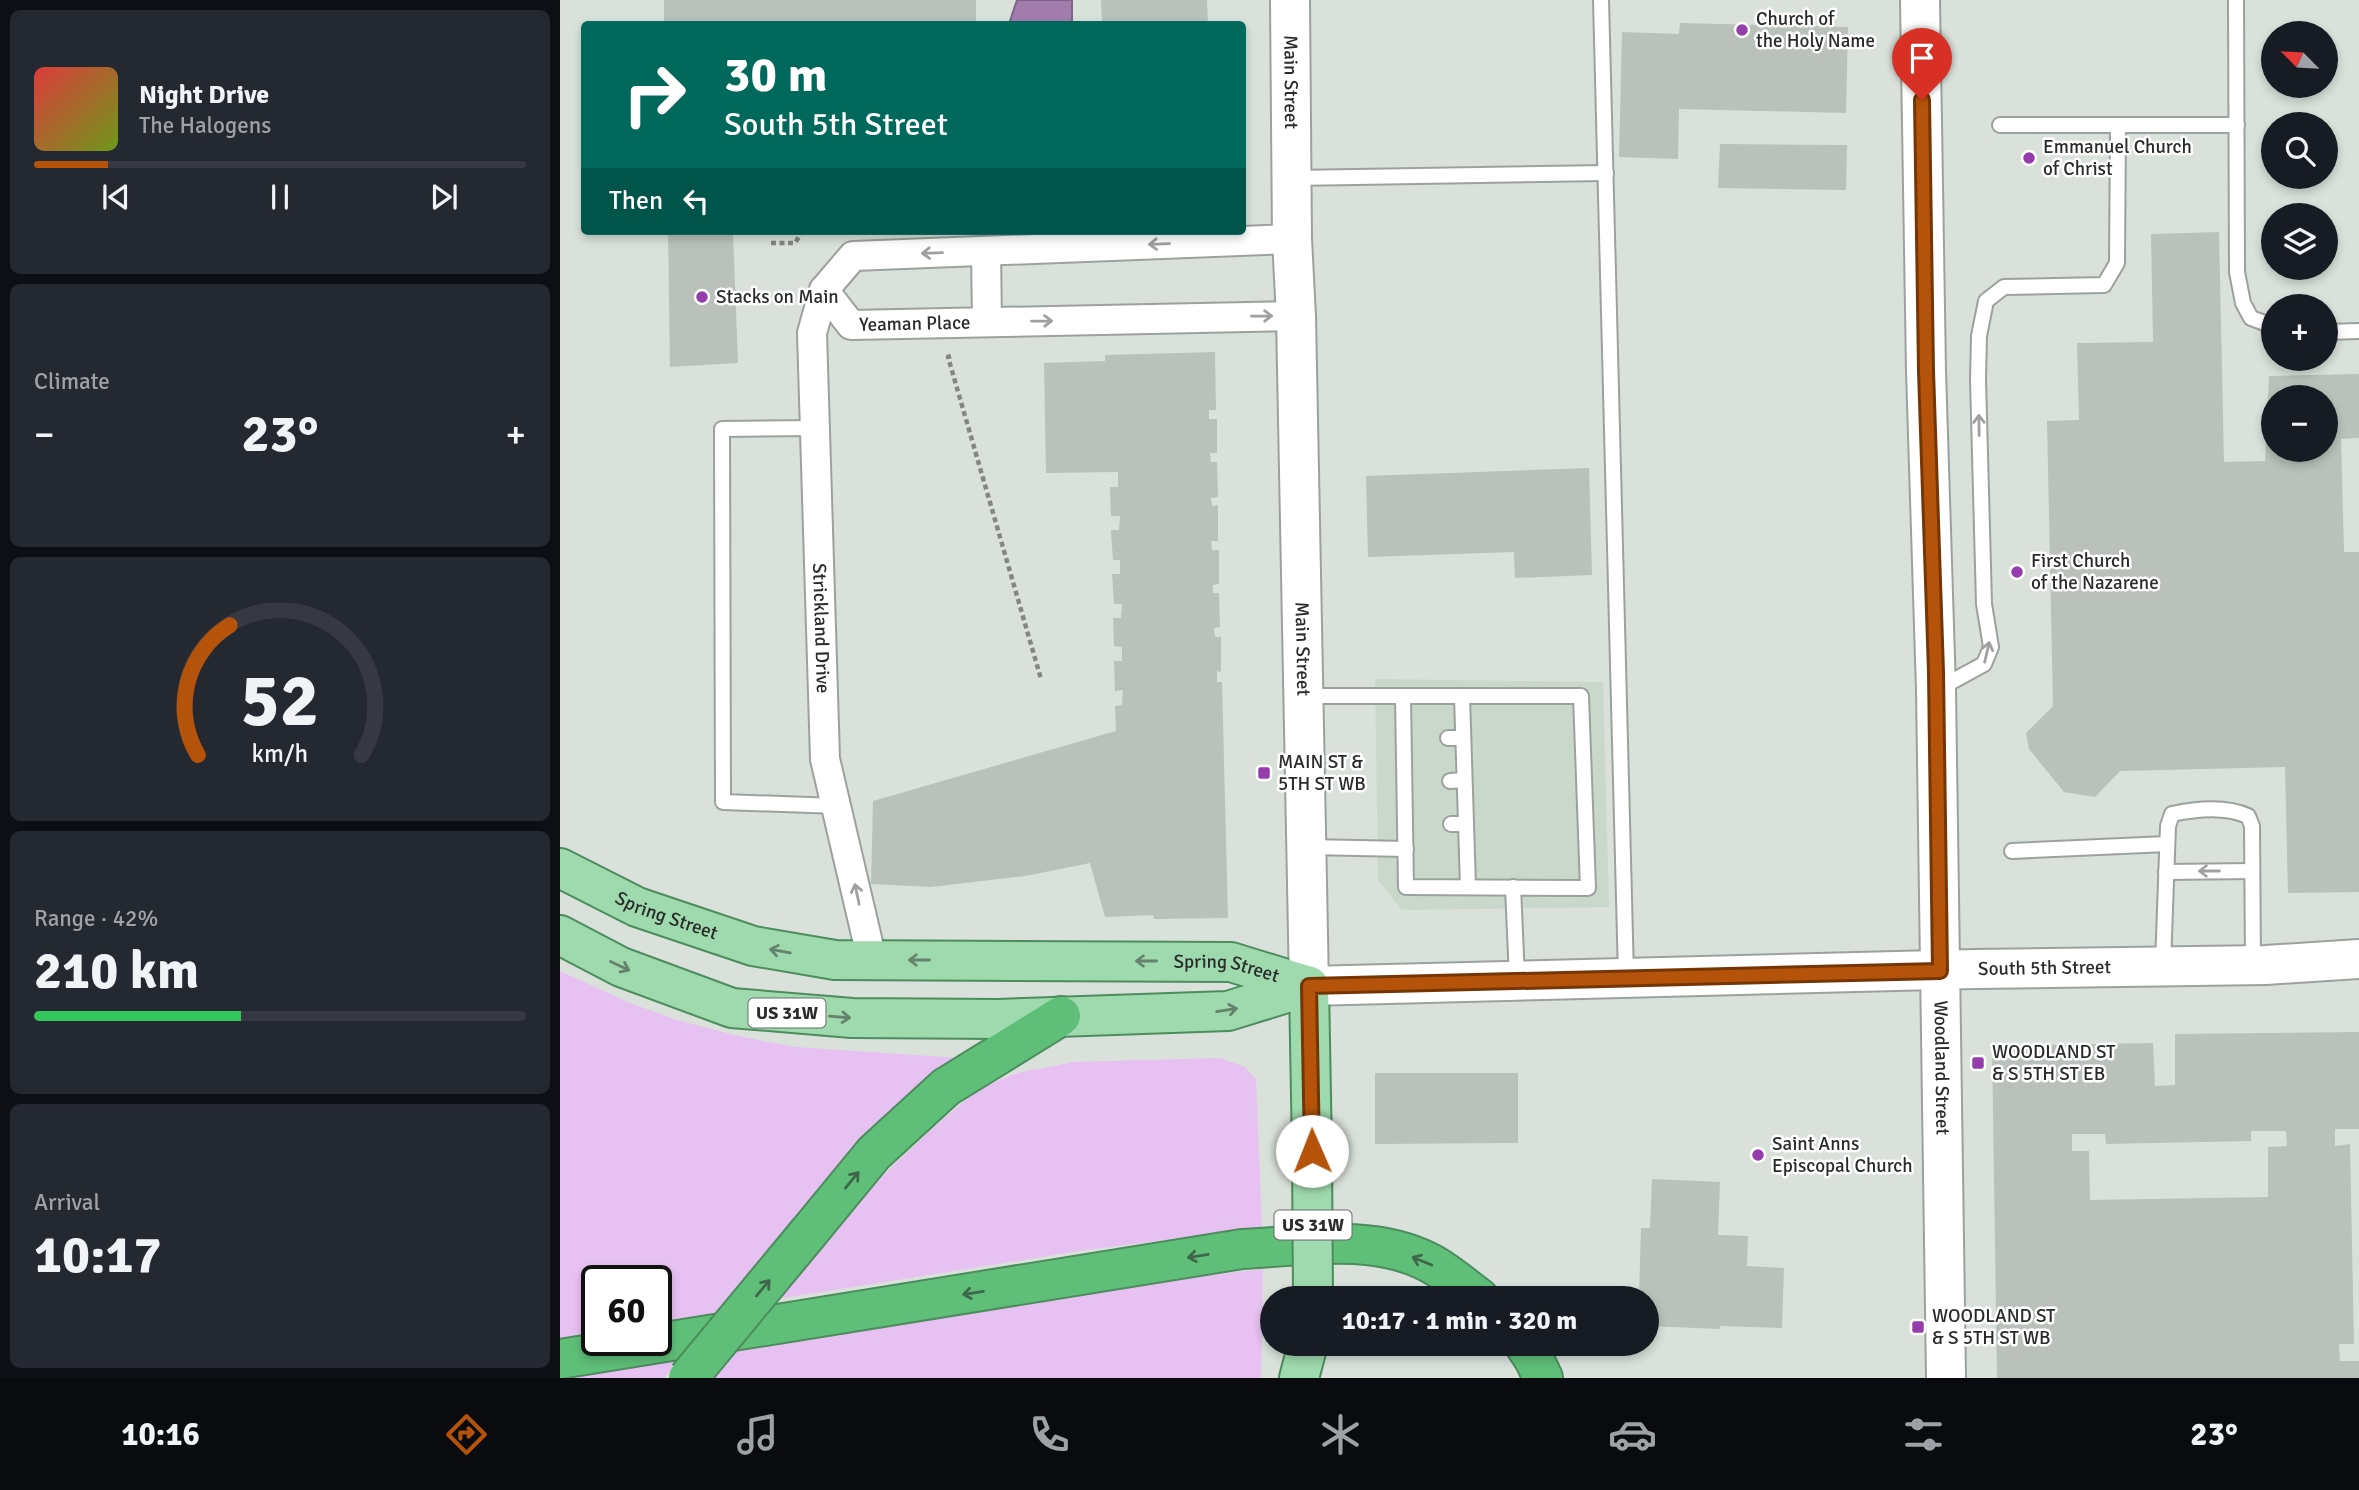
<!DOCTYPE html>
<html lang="en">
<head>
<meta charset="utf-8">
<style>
	body { margin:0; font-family:Signika,sans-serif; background:#242831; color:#f1f3f6; height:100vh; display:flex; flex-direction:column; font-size:26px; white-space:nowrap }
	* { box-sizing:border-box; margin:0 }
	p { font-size:23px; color:#9ea1a6 }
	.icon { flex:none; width:38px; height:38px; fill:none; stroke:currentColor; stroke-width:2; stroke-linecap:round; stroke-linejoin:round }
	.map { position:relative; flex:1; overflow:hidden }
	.details { display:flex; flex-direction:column; gap:10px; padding:10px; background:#0d0f14; width:560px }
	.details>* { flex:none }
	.top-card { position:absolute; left:21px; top:21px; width:665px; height:214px; border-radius:7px; box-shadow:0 4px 10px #0003; background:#00695c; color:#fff; overflow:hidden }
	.needle { width:46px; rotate:294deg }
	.tools { position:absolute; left:1701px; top:21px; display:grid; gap:14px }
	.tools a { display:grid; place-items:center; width:77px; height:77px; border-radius:50%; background:#171b24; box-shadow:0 4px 10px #0003; font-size:35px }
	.speed { position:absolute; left:21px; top:1265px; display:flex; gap:14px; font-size:35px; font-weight:700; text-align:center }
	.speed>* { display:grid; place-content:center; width:91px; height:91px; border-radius:50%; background:#171b24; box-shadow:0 4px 10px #0003; line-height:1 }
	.speed .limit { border:4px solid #111; border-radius:10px; background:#fff; color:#111 }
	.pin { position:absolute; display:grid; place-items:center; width:60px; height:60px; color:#fff; margin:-72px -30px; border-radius:50% 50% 50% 0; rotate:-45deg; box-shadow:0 0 7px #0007 }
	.pin .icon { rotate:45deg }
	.me { position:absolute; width:77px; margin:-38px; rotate:359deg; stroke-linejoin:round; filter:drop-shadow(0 0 5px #0008) }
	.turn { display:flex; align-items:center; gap:24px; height:147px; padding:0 28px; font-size:32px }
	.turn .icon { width:91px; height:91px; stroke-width:2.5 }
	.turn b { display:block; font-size:49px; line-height:60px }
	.then { display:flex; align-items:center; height:66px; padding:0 28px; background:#0003; gap:14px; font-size:26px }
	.big { font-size:52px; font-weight:700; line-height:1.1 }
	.details .card { flex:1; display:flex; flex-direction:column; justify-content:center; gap:10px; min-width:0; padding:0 24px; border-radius:10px; background:#242831 }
	.details .dial { align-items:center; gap:0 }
	.dial svg { height:182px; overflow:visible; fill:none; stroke:#363941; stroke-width:7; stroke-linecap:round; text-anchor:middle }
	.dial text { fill:#f1f3f6; stroke:none }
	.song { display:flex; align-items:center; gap:21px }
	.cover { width:84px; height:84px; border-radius:10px; background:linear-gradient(135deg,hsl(0 70% 55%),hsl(80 70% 35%)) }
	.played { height:7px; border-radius:4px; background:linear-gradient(90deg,#b45309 15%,#363941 15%) }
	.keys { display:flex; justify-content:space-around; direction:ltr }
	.heat { display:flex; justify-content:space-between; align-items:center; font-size:38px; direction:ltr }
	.charge { height:10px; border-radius:5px; background:linear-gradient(90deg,#34c759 42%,#363941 0) }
	.trip { position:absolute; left:700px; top:1286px; width:399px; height:70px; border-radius:35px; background:#171b24; box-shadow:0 4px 10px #0003; font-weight:700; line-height:70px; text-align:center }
	.menu { display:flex; height:112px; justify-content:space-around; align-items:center; background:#090b0e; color:#9ea1a6 }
	.menu .icon { width:49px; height:49px }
	.menu .on { color:#b45309 }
	.menu b { font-size:32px; color:#f1f3f6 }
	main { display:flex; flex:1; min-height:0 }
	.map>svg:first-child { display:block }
</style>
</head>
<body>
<main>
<section class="details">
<div class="card">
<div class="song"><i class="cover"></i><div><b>Night Drive</b><p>The Halogens</p></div></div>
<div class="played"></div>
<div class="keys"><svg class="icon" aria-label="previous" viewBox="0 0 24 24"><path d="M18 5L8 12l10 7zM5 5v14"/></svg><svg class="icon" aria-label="pause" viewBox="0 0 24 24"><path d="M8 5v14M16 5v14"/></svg><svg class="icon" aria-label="next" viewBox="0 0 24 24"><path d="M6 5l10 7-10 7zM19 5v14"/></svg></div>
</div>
<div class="card"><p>Climate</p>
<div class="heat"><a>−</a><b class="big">23°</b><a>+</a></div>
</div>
<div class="card dial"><svg viewBox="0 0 100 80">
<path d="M14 69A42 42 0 1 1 86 69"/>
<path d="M14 69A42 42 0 0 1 28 12" stroke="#b45309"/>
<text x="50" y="56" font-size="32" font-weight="700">52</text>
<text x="50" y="72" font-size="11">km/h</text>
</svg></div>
<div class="card"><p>Range · 42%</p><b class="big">210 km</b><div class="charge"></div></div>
<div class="card"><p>Arrival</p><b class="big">10:17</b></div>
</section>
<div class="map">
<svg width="1799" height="1378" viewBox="0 0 1799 1378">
	<rect width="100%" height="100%" fill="#d9e1da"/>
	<!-- built -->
	<polygon fill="#cad8cc" points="815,679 1043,682 1049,907 842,910 818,880"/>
	<!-- green -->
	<g fill="#e7c1f2">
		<polygon points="0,971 70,1003 117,1020 178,1036 235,1047 400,1058 153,1319 96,1327 96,1281 37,1281 37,1336 0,1341"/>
		<polygon points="660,1058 685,1067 696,1079 702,1228 526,1250 218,1299 312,1186 373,1128 420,1088 457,1073 514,1062"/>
		<polygon points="703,1269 701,1378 152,1378 184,1340 464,1297"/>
		<polygon points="123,1356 104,1378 0,1378 0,1376"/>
	</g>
	<!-- water -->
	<polygon fill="#a37cae" stroke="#7e6486" stroke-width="2" points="457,0 512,0 512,24 449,24"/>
	<!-- building -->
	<g fill="#b9c1ba" fill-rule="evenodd">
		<rect x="104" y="0" width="312" height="24"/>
		<polygon points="541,0 647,0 648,24 542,24"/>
		<polygon points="1120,23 1288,27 1286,113 1119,109 1118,159 1059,157 1062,32 1119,34"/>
		<polygon points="1160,144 1287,145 1286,190 1158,188"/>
		<polygon points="108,231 173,231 178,363 110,367"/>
		<path d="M 1659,232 L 1664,462 L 1705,461 L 1709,376 L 1799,374 L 1799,438 L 1781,439 L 1784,552 L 1799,552 L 1799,892 L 1728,893 L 1725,767 L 1560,771 L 1535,797 L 1504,792 L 1469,749 L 1466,733 L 1493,706 L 1487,421 L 1519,420 L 1517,343 L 1593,342 L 1591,234 ZM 1713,397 L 1766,397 L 1766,450 L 1713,450 Z"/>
		<polygon points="655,352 656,410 649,410 649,419 657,419 657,453 650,453 651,462 657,462 658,497 651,498 652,506 658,505 658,541 651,541 652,550 659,550 659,584 653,585 653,593 659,593 660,627 654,628 655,637 661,637 661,672 657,671 657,682 662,682 668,918 594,919 593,915 545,917 530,863 465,876 371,887 311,884 313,801 556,731 555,706 562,705 563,690 555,691 554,661 562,661 562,647 554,646 553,618 561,618 562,604 554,604 552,574 560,574 560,560 553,560 551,530 559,530 560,516 551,516 550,487 558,487 558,472 486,473 484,363 545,361 545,355"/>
		<polygon points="1029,468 1032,575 955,578 954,552 808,557 806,476"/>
		<path d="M 1799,1032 L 1799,1129 L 1775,1129 L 1775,1146 L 1790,1144 L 1794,1344 L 1779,1344 L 1780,1361 L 1799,1361 L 1799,1378 L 1437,1378 L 1432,1046 L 1593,1043 L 1595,1086 L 1615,1085 L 1615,1034 ZM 1691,1131 L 1726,1131 L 1727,1146 L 1708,1147 L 1708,1197 L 1530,1200 L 1529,1151 L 1512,1151 L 1512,1134 L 1545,1134 L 1546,1144 L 1691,1141 Z"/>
		<polygon points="815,1073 958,1073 958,1143 815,1144"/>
		<polygon points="1092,1179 1160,1182 1158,1235 1188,1236 1187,1266 1224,1268 1222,1328 1160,1326 1160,1329 1087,1326 1087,1298 1079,1298 1081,1228 1090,1228"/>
	</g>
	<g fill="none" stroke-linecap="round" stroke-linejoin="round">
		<!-- lane casing -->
		<g stroke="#9ba29c" stroke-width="18">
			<g id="lane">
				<polyline points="1041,0 1066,976"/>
				<polyline points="1676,0 1677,272 1683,303 1691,318 1713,326"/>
				<polyline points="1440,125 1677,125"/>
				<polyline points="733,178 1046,173"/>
				<polyline points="1766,332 1799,331"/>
				<polyline points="255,428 162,429 163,802 277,806"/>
				<polyline points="1380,688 1424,664 1431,647 1424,604 1418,379 1419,336 1426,301 1444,287 1544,285 1557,263 1558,126"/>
				<polyline points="745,696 1021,696 1028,888 846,887 843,697"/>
				<polyline points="902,696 908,887"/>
				<polyline points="888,738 903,738"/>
				<polyline points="890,781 904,780"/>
				<polyline points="891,824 905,824"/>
				<polyline points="749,847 846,849"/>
				<polyline points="1452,851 1607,844"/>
				<polyline points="1606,872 1692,871"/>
				<polyline points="953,887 957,979"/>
				<path d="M 1603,965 L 1608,826 L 1612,814 C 1635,809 1666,806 1688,816 L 1692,826 L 1693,965"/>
			</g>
		</g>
		<!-- street casing -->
		<g stroke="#9ba29c" stroke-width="32">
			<g id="street">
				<path id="s1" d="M 732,239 L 293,256 L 264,290 L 291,325 L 736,316"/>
				<polyline points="426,251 427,322"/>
				<path id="s2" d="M 264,290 L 252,333 L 265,759 L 312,960"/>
			</g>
		</g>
		<!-- secondary casing -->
		<g stroke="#9ba29c" stroke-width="42">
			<g id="secondary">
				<path id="s3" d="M 730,0 L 732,239 L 736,316 L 749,986 L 1415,969 L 1706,965 L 1799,959"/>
				<path id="s4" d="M 1360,0 L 1366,371 L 1376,690 L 1386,1378"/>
			</g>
		</g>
		<!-- primary casing -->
		<g stroke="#4c8c5d" stroke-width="42">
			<g id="primary">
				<path id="s5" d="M 0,868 L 77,907 L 193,946 L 275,960 L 671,962 L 749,986"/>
				<polyline points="0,935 61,967 172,1008 292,1018 438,1019 668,1011 749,986"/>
				<polyline points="749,986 752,1151"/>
				<polyline points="739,1378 748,1344"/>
			</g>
		</g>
		<!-- highway casing -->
		<g stroke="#4c8c5d" stroke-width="42">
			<g id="highway">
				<polyline points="249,1232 314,1153 386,1087 501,1016"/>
				<polyline points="964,1344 974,1359 983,1378"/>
				<path d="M 0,1359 L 682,1249 C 742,1246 814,1233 870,1263 C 887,1272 903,1286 919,1298"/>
			</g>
		</g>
		<!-- path -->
		<g stroke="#828783" stroke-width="4.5" stroke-dasharray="5 3.5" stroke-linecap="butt">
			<polyline points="211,243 235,243 242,232 271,232"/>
			<polyline points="391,356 388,357 481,679"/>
		</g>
		<!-- lane -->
		<use href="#lane" stroke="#fff" stroke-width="14"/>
		<!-- street -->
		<use href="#street" stroke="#fff" stroke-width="28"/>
		<!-- secondary -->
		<use href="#secondary" stroke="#fff" stroke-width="38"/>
		<!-- primary -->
		<use href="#primary" stroke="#9fd9ae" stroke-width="38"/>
		<!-- highway -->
		<use href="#highway" stroke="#5fbf78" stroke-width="38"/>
		<!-- primary-bridge casing -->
		<g stroke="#4c8c5d" stroke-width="42" stroke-linecap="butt">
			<polyline id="primary-bridge" points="752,1151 753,1298"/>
		</g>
		<!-- highway-bridge casing -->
		<g stroke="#4c8c5d" stroke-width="42" stroke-linecap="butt">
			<polyline id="highway-bridge" points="128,1378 249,1232"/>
		</g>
		<!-- primary-bridge -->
		<use href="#primary-bridge" stroke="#9fd9ae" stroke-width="38"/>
		<!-- highway-bridge -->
		<use href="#highway-bridge" stroke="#5fbf78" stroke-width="38"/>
	</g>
	<!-- one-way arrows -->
	<defs><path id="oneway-shaft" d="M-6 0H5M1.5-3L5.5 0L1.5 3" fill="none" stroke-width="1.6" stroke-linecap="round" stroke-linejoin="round" transform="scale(1.75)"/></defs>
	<g stroke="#9fa09f">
		<use href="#oneway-shaft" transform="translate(599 244) rotate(178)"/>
		<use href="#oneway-shaft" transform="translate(372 253) rotate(178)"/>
		<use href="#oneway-shaft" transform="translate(702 316) rotate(-1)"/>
		<use href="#oneway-shaft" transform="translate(482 321) rotate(-1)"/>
		<use href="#oneway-shaft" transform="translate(1419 425) rotate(-91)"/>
		<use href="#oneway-shaft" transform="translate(1427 652) rotate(-77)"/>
		<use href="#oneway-shaft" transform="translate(1649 871) rotate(180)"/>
		<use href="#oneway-shaft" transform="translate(297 894) rotate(-102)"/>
	</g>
	<g stroke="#64826c">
		<use href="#oneway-shaft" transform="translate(220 951) rotate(-170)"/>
		<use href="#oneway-shaft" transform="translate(359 960) rotate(-180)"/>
		<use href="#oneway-shaft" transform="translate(586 961) rotate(-180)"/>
		<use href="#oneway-shaft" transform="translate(60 966) rotate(25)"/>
		<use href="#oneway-shaft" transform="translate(667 1010) rotate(-9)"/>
		<use href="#oneway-shaft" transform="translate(280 1017) rotate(5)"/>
	</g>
	<g stroke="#3f6749">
		<use href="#oneway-shaft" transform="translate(292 1180) rotate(-51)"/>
		<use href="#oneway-shaft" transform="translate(638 1256) rotate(171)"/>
		<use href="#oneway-shaft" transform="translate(862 1261) rotate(-158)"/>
		<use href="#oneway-shaft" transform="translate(203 1288) rotate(-50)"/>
		<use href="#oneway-shaft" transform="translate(413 1293) rotate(171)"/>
	</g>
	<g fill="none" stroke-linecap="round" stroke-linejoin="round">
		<!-- route casing -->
		<g stroke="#753606" stroke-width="18">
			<polyline id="route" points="752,1151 749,986 1380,971 1376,672 1366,371 1362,100"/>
		</g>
		<!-- route -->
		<use href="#route" stroke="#b45309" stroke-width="12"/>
	</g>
	<!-- markers -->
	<g fill="#953eab" stroke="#fff" stroke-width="2.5">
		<circle cx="1182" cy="30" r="7"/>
		<circle cx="1469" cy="158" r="7"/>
		<circle cx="142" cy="297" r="7"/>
		<circle cx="1457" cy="572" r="7"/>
		<rect x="697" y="766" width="14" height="14" rx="3.5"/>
		<rect x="1411" y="1056" width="14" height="14" rx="3.5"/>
		<circle cx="1198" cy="1155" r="7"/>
		<rect x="1351" y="1320" width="14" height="14" rx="3.5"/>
	</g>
	<g text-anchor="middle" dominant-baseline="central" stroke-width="5" stroke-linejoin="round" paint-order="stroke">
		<!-- shield labels -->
		<g fill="#fff" stroke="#696b6a" stroke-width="2">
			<rect x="188.5" y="998.5" width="77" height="29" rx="5"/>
			<rect x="714.5" y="1210.5" width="77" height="29" rx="5"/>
		</g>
		<g font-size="18" font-weight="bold" fill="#292c2a">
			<text x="227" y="1013">US 31W</text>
			<text x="753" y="1225">US 31W</text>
		</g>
		<!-- poi labels -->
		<g font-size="19" fill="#292c2a" stroke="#fff" text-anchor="start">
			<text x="1196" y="19">Church of<tspan x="1196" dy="22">the Holy Name</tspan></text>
			<text x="1483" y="147">Emmanuel Church<tspan x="1483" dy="22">of Christ</tspan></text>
			<text x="156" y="297">Stacks on Main</text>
			<text x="1471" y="561">First Church<tspan x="1471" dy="22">of the Nazarene</tspan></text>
			<text x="718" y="762">MAIN ST &amp;<tspan x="718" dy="22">5TH ST WB</tspan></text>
			<text x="1432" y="1052">WOODLAND ST<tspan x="1432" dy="22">&amp; S 5TH ST EB</tspan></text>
			<text x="1212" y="1144">Saint Anns<tspan x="1212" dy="22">Episcopal Church</tspan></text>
			<text x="1372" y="1316">WOODLAND ST<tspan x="1372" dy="22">&amp; S 5TH ST WB</tspan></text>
		</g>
		<!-- street labels -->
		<g font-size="19" fill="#292c2a" stroke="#fff">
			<text stroke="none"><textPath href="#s3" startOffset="82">Main Street</textPath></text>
			<text stroke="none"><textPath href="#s1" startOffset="592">Yeaman Place</textPath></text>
			<text stroke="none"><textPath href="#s2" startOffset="340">Strickland Drive</textPath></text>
			<text stroke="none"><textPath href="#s3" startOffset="649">Main Street</textPath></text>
			<text stroke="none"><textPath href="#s5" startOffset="117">Spring Street</textPath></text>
			<text stroke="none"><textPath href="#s3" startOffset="1722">South 5th Street</textPath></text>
			<text stroke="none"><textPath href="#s5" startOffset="684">Spring Street</textPath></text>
			<text stroke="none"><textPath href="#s4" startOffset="1068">Woodland Street</textPath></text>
		</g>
	</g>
</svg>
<div class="tools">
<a><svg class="needle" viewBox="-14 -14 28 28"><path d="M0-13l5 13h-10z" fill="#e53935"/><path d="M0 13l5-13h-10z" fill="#9ea1a6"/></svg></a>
<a><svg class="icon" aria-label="search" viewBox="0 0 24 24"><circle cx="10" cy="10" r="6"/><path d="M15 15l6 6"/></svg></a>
<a><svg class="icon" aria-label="layers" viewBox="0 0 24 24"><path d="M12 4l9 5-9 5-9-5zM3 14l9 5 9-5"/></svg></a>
<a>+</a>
<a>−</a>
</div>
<div class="speed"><div class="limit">60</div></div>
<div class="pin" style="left:1362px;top:100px;background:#d93025"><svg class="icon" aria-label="arrive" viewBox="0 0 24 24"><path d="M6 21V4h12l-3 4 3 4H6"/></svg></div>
<svg class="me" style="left:752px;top:1151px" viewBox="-20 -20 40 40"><circle r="19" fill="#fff"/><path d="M0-13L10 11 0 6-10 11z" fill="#b45309"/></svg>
<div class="trip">10:17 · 1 min · 320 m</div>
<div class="top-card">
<div class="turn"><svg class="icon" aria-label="right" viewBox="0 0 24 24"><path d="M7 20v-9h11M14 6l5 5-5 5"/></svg><div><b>30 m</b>South 5th Street</div></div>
<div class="then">Then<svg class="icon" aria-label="left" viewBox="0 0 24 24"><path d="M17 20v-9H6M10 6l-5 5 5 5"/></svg></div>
</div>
</div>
</main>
<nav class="menu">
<b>10:16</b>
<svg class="icon on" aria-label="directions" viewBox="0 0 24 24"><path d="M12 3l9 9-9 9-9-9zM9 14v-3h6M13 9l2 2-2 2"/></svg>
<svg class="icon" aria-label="music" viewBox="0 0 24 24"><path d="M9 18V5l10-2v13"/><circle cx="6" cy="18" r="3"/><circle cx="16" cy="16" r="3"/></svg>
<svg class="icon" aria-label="phone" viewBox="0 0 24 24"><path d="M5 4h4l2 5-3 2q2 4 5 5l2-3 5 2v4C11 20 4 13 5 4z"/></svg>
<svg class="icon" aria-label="climate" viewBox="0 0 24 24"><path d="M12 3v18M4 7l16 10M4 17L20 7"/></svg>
<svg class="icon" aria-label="car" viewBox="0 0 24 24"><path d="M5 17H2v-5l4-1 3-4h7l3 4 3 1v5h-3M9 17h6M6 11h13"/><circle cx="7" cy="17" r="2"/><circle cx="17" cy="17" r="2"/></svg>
<svg class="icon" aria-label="filters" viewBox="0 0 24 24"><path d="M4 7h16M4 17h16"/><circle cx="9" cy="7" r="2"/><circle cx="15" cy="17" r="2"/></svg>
<b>23°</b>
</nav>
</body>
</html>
